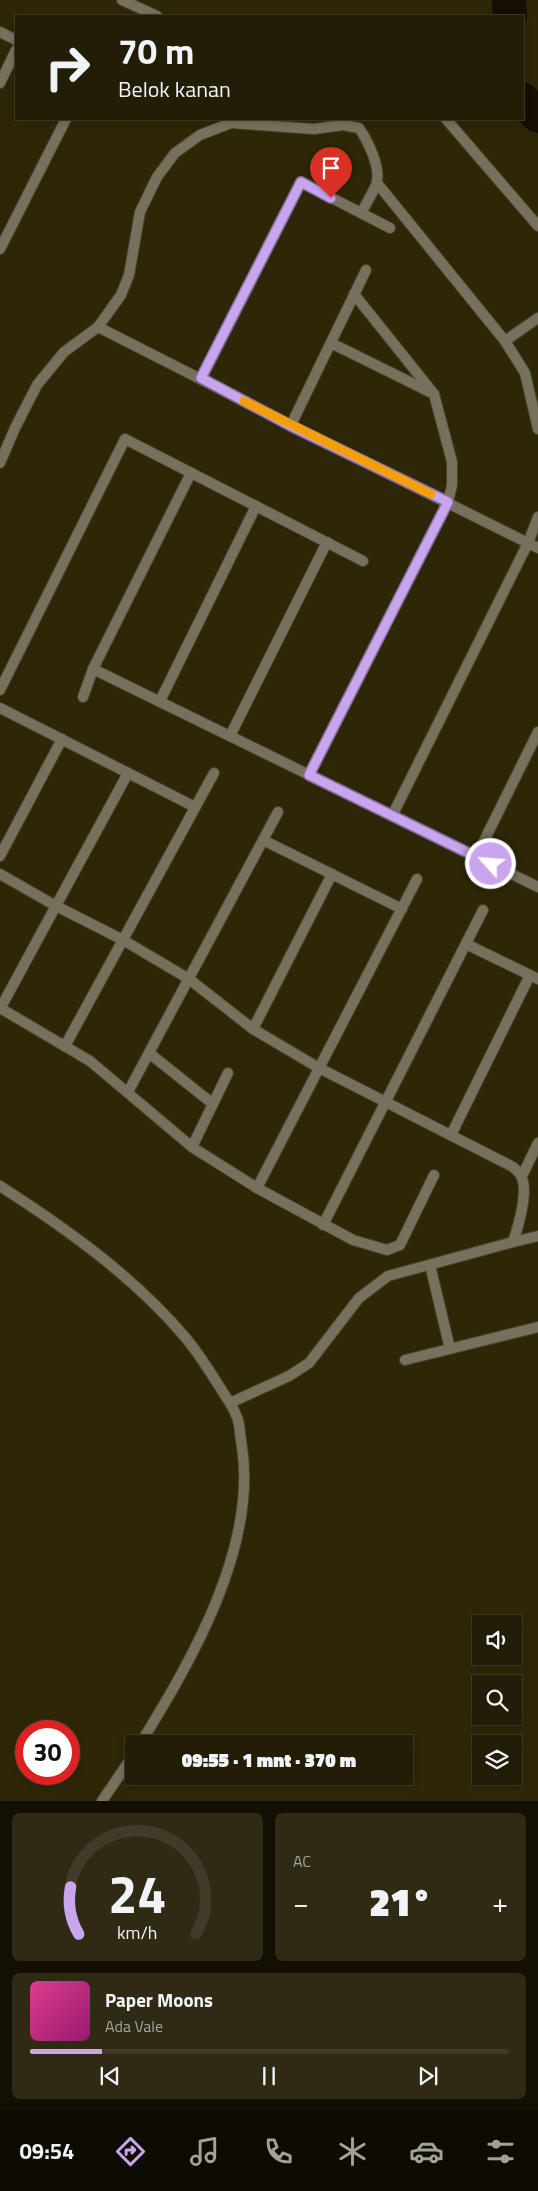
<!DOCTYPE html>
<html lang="id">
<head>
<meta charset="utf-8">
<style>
	body { margin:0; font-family:"Titillium Web",sans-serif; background:#2e2a14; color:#f1f3f6; height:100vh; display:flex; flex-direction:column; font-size:19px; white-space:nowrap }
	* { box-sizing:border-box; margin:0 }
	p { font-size:16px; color:#a2a29b }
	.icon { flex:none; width:28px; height:28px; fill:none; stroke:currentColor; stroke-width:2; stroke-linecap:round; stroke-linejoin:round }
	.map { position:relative; height:1801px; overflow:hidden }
	.details { display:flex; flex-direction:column; gap:12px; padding:12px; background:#131003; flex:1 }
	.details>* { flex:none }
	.guide { position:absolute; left:15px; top:15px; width:509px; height:105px; border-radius:0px; box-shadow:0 2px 8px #0003,0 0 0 1px #3f3b28; background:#221d06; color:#f1f3f6; overflow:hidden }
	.buttons { position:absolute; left:472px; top:1615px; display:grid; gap:10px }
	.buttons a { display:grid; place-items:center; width:50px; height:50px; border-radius:0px; background:#221d06; box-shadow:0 2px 8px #0003,0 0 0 1px #3f3b28; font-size:25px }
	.speed { position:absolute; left:15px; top:1720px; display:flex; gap:10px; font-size:25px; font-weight:700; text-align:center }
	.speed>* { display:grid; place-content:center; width:65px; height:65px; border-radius:50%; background:#221d06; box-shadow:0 2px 8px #0003,0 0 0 1px #3f3b28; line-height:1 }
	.speed .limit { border:8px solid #d22; background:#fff; color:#111 }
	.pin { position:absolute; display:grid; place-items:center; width:42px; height:42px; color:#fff; margin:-51px -21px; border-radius:50% 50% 50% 0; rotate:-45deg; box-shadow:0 0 5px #0007 }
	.pin .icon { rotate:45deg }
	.me { position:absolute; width:55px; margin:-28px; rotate:296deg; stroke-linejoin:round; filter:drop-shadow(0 0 4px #0008) }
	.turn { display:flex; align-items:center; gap:18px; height:105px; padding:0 20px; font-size:22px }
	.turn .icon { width:65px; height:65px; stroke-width:2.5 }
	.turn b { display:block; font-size:35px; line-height:42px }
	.big { font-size:38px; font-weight:800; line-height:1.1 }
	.details .card { flex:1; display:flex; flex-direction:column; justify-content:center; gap:8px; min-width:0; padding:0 18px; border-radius:8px; background:#2e2a14 }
	.details .dial { align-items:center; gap:0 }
	.dial svg { height:130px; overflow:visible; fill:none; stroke:#3f3b28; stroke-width:7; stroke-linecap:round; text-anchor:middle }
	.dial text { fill:#f1f3f6; stroke:none }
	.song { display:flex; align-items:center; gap:15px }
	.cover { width:60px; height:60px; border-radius:8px; background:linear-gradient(135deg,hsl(330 70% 55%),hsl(320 70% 35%)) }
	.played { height:5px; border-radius:2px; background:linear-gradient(90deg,#c9a5ee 15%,#3f3b28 15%) }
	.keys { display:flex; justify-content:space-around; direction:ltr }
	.heat { display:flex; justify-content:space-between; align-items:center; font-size:28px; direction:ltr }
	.details .tiles { flex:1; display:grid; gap:12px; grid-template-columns:1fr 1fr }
	.card:last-child { grid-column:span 2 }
	.trip { position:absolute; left:125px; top:1735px; width:288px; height:50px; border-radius:0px; background:#221d06; box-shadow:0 2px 8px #0003,0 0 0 1px #3f3b28; font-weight:800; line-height:50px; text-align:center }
	.tab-bar { display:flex; height:80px; justify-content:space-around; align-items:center; background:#0e0c02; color:#a2a29b }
	.tab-bar .icon { width:35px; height:35px }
	.tab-bar .on { color:#c9a5ee }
	.tab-bar b { font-size:22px; color:#f1f3f6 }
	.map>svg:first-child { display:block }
</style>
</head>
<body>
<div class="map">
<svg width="538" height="1801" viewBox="0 0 538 1801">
	<rect width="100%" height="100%" fill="#2d2708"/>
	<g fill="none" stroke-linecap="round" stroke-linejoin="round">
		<!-- river -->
		<g stroke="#140f00" stroke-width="34">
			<polyline points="509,0 510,16"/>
			<polyline points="522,99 538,116"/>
		</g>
		<!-- street casing -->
		<g stroke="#494427" stroke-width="12">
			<g id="street">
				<polyline points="122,0 157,16"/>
				<polyline points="0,32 16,40"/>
				<polyline points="0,83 16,50"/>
				<polyline points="446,119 538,226"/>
				<path d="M 231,123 L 314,129 L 343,125 L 359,128 C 368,141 382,169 376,185 C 372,194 366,204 361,213"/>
				<polyline points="377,183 505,341 525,373 538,429"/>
				<polyline points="0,249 66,119"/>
				<polyline points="98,327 291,425 538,548"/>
				<polyline points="505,341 538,318"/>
				<polyline points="331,343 430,392"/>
				<polyline points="201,379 301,182 390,228"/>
				<polyline points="291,425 366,270"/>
				<polyline points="0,463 15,428 37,385 64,352 98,327 121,295 129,275 140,212 157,177 175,153 200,135 231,123 231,119"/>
				<polyline points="93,669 538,887"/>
				<polyline points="0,690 125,439 363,561"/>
				<polyline points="83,697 93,669 191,473"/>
				<polyline points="160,701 256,506"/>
				<polyline points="0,708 195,807"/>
				<polyline points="230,736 327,542"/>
				<polyline points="309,775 448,502 452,485 452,462 434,394 354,294"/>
				<polyline points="392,816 528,543 538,517"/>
				<polyline points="263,840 402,909"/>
				<polyline points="0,856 62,739"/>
				<polyline points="476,857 538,732"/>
				<path d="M 0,874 L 56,906 L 123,940 L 189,979 L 253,1029 L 319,1068 L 513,1167 C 516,1170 520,1173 521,1176 C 529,1190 518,1227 513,1242 L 388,1276 L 359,1298 L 309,1363 L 289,1376 L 230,1403 C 242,1424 238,1425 242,1447 C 257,1548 192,1660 140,1744"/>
				<polyline points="466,944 538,979"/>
				<polyline points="0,1008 90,1061 192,1147 257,1188 353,1240 387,1250 400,1245 434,1175"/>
				<polyline points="0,1009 128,773"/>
				<polyline points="253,1029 332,874"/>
				<polyline points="65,1046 214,773"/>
				<polyline points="149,1053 213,1104"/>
				<polyline points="128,1092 278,812"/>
				<polyline points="451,1135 530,975"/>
				<polyline points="192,1147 228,1073"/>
				<polyline points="522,1176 538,1143"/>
				<path d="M 0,1186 C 67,1229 133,1276 185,1337 C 202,1357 216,1382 230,1403"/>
				<polyline points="257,1188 417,879"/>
				<polyline points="323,1225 483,910"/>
				<polyline points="513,1242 538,1236"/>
				<polyline points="430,1265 450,1349"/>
				<polyline points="405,1360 538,1327"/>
				<polyline points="102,1801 134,1754"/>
			</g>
		</g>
		<!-- street -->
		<use href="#street" stroke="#75715d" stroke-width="10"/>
	</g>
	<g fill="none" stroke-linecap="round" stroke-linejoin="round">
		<!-- route casing -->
		<g stroke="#836b9b" stroke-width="12">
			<polyline id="route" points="331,198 301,182 201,378 291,426 448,502 309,775 491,864"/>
		</g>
		<!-- route -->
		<use href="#route" stroke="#c9a5ee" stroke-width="9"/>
		<!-- slow -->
		<polyline stroke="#f59e0b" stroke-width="9" points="244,401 431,494"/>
	</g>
</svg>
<div class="buttons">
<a><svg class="icon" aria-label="sound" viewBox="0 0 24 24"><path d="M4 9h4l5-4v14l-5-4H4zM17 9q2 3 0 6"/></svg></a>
<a><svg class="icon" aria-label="search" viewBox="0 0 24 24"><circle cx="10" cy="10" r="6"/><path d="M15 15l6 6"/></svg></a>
<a><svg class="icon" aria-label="layers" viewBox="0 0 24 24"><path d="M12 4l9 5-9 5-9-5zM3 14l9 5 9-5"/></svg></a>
</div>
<div class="speed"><div class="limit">30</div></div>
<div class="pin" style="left:331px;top:198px;background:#d93025"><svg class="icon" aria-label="arrive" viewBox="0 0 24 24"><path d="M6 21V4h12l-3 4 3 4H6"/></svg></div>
<svg class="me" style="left:491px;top:864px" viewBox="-20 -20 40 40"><circle r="17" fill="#c9a5ee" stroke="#fff" stroke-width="3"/><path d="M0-11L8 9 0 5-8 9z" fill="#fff"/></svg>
<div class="trip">09:55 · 1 mnt · 370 m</div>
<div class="guide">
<div class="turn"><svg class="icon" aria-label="right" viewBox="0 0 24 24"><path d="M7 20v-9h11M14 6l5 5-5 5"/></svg><div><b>70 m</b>Belok kanan</div></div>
</div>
</div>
<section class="details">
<div class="tiles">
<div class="card dial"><svg viewBox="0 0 100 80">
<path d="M14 69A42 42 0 1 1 86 69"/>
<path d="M14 69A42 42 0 0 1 9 40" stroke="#c9a5ee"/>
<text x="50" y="56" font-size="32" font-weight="700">24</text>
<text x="50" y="72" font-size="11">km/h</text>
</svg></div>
<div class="card"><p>AC</p>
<div class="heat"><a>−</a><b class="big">21°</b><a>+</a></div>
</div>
<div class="card">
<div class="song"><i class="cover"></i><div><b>Paper Moons</b><p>Ada Vale</p></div></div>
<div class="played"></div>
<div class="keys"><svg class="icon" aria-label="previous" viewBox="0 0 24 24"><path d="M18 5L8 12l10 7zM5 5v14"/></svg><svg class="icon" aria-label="pause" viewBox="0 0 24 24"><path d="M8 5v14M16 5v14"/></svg><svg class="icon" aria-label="next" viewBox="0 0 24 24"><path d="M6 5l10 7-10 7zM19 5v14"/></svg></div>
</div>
</div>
</section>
<nav class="tab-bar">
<b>09:54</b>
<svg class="icon on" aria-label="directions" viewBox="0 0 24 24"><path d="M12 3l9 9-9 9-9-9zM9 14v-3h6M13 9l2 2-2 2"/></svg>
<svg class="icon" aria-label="music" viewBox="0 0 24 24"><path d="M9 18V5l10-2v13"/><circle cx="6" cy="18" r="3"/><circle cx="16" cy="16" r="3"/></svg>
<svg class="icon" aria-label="phone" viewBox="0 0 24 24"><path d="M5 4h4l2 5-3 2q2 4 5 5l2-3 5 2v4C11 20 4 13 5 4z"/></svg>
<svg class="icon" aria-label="climate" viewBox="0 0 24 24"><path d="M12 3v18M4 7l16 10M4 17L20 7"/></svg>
<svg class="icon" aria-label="car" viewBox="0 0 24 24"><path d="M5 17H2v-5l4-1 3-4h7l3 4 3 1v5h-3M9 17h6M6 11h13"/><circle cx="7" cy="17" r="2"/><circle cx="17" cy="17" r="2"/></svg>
<svg class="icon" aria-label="filters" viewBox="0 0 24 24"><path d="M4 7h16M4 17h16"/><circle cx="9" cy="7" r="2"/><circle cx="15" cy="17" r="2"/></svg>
</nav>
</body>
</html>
